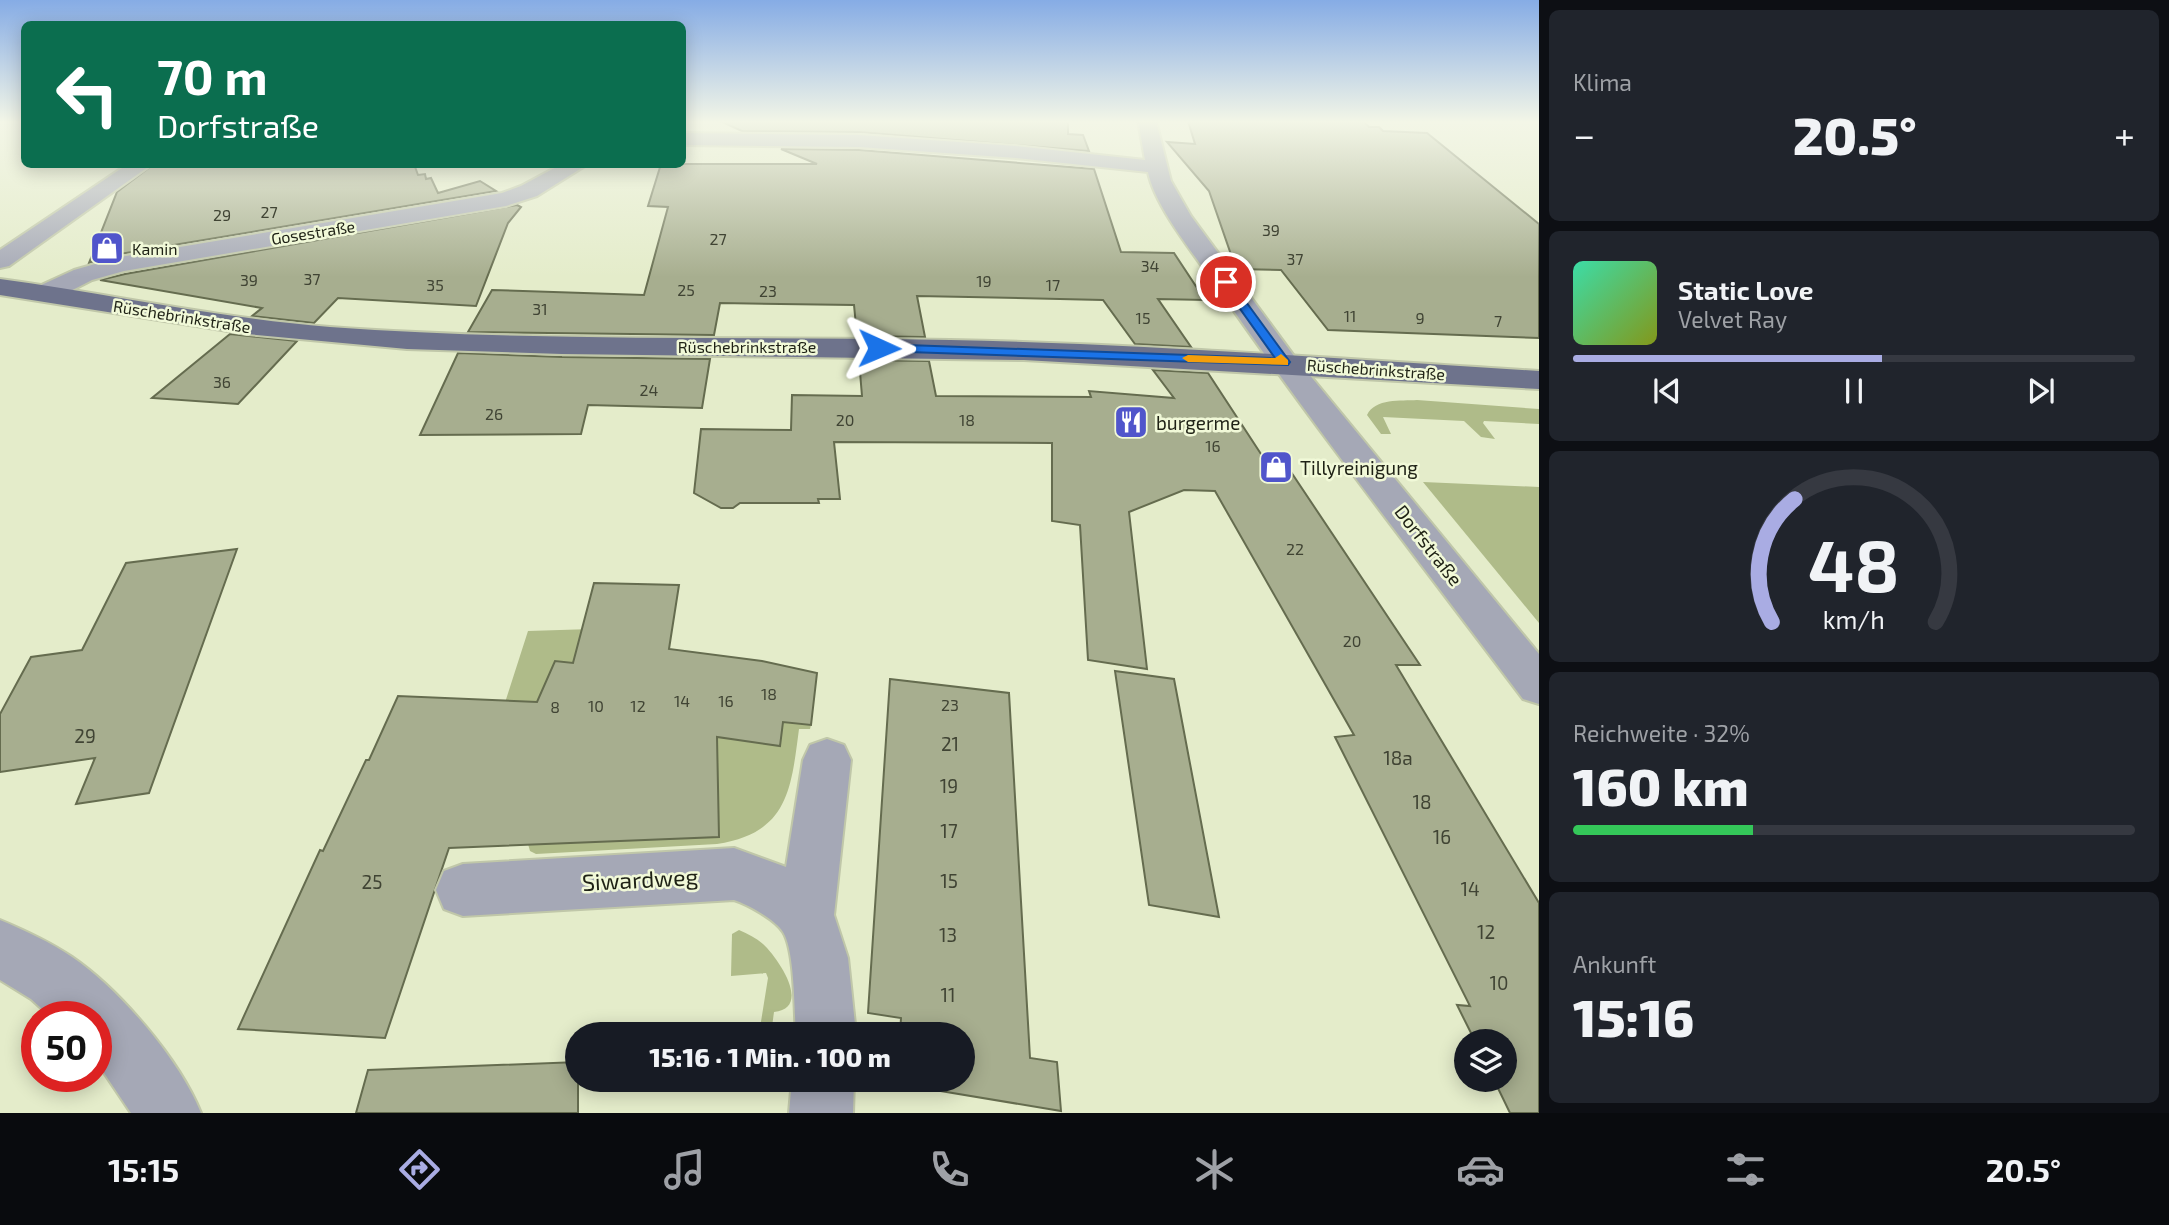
<!DOCTYPE html>
<html lang="de">
<head>
<meta charset="utf-8">
<style>
	body { margin:0; font-family:"Exo 2",sans-serif; background:#20242c; color:#f1f3f6; height:100vh; display:flex; flex-direction:column; font-size:26px; white-space:nowrap }
	* { box-sizing:border-box; margin:0 }
	p { font-size:23px; color:#9ea1a6 }
	.icon { flex:none; width:38px; height:38px; fill:none; stroke:currentColor; stroke-width:2; stroke-linecap:round; stroke-linejoin:round }
	.map { position:relative; flex:1; overflow:hidden }
	.drawer { display:flex; flex-direction:column; gap:10px; padding:10px; background:#0d0f14; width:630px }
	.drawer>* { flex:none }
	.hud { position:absolute; left:21px; top:21px; width:665px; height:147px; border-radius:10px; box-shadow:0 4px 18px #0003; background:#0b6e4f; color:#fff; overflow:hidden }
	.tools { position:absolute; left:1454px; top:1029px; display:grid; gap:14px }
	.tools a { display:grid; place-items:center; width:63px; height:63px; border-radius:50%; background:#171b24; box-shadow:0 4px 18px #0003; font-size:35px }
	.speed { position:absolute; left:21px; top:1001px; display:flex; gap:14px; font-size:35px; font-weight:700; text-align:center }
	.speed>* { display:grid; place-content:center; width:91px; height:91px; border-radius:50%; background:#171b24; box-shadow:0 4px 18px #0003; line-height:1 }
	.speed .limit { border:10px solid #d22; background:#fff; color:#111 }
	.pin { position:absolute; display:grid; place-items:center; width:60px; height:60px; color:#fff; margin:-30px; border:4px solid #fff; border-radius:50%; box-shadow:0 2px 7px #0007 }
	.me { position:absolute; width:77px; margin:-38px; rotate:91deg; stroke-linejoin:round; filter:drop-shadow(0 0 5px #0008) }
	.turn { display:flex; align-items:center; gap:24px; height:147px; padding:0 21px; font-size:32px }
	.turn .icon { width:91px; height:91px; stroke-width:2.5 }
	.turn b { display:block; font-size:49px; line-height:60px }
	.big { font-size:52px; font-weight:800; line-height:1.1 }
	.drawer .widget { flex:1; display:flex; flex-direction:column; justify-content:center; gap:10px; min-width:0; padding:0 24px; border-radius:10px; background:#20242c }
	.drawer .dial { align-items:center; gap:0 }
	.dial svg { height:182px; overflow:visible; fill:none; stroke:#363941; stroke-width:7; stroke-linecap:round; text-anchor:middle }
	.dial text { fill:#f1f3f6; stroke:none }
	.song { display:flex; align-items:center; gap:21px }
	.cover { width:84px; height:84px; border-radius:10px; background:linear-gradient(135deg,hsl(160 70% 55%),hsl(70 70% 35%)) }
	.played { height:7px; border-radius:4px; background:linear-gradient(90deg,#a9ace3 55%,#363941 55%) }
	.keys { display:flex; justify-content:space-around; direction:ltr }
	.heat { display:flex; justify-content:space-between; align-items:center; font-size:38px; direction:ltr }
	.charge { height:10px; border-radius:5px; background:linear-gradient(90deg,#34c759 32%,#363941 0) }
	.trip { position:absolute; left:565px; top:1022px; width:410px; height:70px; border-radius:35px; background:#171b24; box-shadow:0 4px 18px #0003; font-weight:800; line-height:70px; text-align:center }
	.tab-bar { display:flex; height:112px; justify-content:space-around; align-items:center; background:#090b0e; color:#9ea1a6 }
	.tab-bar .icon { width:49px; height:49px }
	.tab-bar .active { color:#a9ace3 }
	.tab-bar b { font-size:32px; color:#f1f3f6 }
	main { display:flex; flex:1; min-height:0 }
	.map>svg:first-child { display:block }
</style>
</head>
<body>
<main>
<div class="map">
<svg width="1539" height="1113" viewBox="0 0 1539 1113">
	<rect width="100%" height="100%" fill="#e4ecca"/>
	<!-- green -->
	<g fill="#afbb89">
		<path d="M 1417,400 L 1539,409 L 1539,424 L 1484,421 L 1483,423 L 1495,439 L 1481,437 L 1464,421 L 1383,417 L 1391,434 L 1381,434 L 1367,415 C 1375,398 1401,401 1417,400 Z"/>
		<polygon points="1423,482 1539,487 1539,623"/>
		<path d="M 592,629 L 578,664 L 555,661 L 518,746 L 695,734 L 780,746 L 783,722 L 811,725 L 810,729 L 799,729 C 791,790 788,833 717,844 L 536,854 L 530,851 L 528,844 L 459,846 L 528,631 Z"/>
		<path d="M 739,930 C 748,934 756,938 763,944 C 779,959 812,1008 774,1012 L 771,1034 L 759,1034 L 768,978 L 766,973 L 731,976 L 732,934 Z"/>
	</g>
	<!-- building -->
	<g fill="#a7ae8f" stroke="#656c4f" stroke-width="2">
		<polygon points="720,121 1068,121 1068,134 1083,135 1089,151 859,132 742,131"/>
		<polygon points="1188,121 1363,121 1369,127 1379,127 1383,131 1427,133 1539,224 1539,338 1328,330 1281,270 1236,269 1209,191 1167,142 1195,144"/>
		<polygon points="781,149 859,150 1094,169 1121,252 1174,253 1205,300 1158,299 1191,347 1135,344 1103,300 969,297 917,296 925,337 857,336 854,305 720,303 714,335 468,332 492,290 644,295 668,207 648,206 661,164 817,164"/>
		<polygon points="154,164 414,164 418,175 425,174 426,179 431,178 438,193 480,181 496,191 120,254 89,263 117,192"/>
		<polygon points="517,205 521,207 508,223 476,306 338,298 314,323 252,316 262,308 100,280 125,274"/>
		<polygon points="230,334 297,341 238,404 152,398"/>
		<polygon points="458,353 562,357 710,359 702,408 588,405 581,434 420,435"/>
		<polygon points="859,360 929,361 936,396 1091,397 1089,391 1174,398 1153,370 1208,373 1261,454 1279,454 1420,665 1396,665 1539,903 1539,1113 1510,1113 1494,1080 1505,1080 1505,1041 1475,1041 1457,1005 1470,1006 1335,737 1354,735 1215,491 1184,490 1129,512 1147,669 1088,660 1080,525 1052,521 1052,443 834,442 840,499 818,499 819,503 740,503 733,508 721,508 694,493 701,429 791,430 792,395 862,396"/>
		<polygon points="237,549 149,793 76,804 95,758 0,772 0,714 31,657 82,650 126,563"/>
		<polygon points="594,583 679,585 669,649 762,661 817,673 811,725 783,722 780,746 717,737 719,837 449,848 385,1038 238,1029 320,850 323,851 366,760 369,760 398,696 537,702 555,661 573,663"/>
		<polygon points="1115,671 1174,679 1219,917 1149,905"/>
		<polygon points="890,679 1009,693 1030,1058 1057,1062 1061,1111 898,1084 898,1080 962,1080 962,1034 900,1034 901,1018 868,1013"/>
		<polygon points="578,1062 578,1113 356,1113 368,1070"/>
	</g>
	<g fill="none" stroke-linecap="round" stroke-linejoin="round">
		<!-- minor casing -->
		<g stroke="#c0c7a9" stroke-width="4">
			<g id="minor">
				<path d="M 1138,121 L 1156,121 L 1171,181 L 1191,216 L 1294,356 L 1539,654 L 1539,704 L 1523,699 C 1422,565 1318,432 1222,294 C 1200,262 1155,208 1148,172 L 1016,158 L 859,147 L 682,145 L 682,133 L 859,135 L 1016,146 L 1145,160 Z"/>
				<polygon points="128,164 152,164 9,266 0,268 0,250"/>
				<polygon points="562,164 588,164 537,196 506,206 124,271 92,280 55,299 46,301 37,299 33,293 37,287 74,270 120,257 502,193 521,186"/>
				<path d="M 827,739 L 844,745 L 851,760 L 834,915 L 848,958 L 856,1034 L 796,1034 C 794,1010 795,951 783,932 C 776,920 747,904 734,900 L 463,916 L 444,909 L 436,890 L 444,871 L 463,864 L 734,848 L 786,867 L 803,760 L 810,745 Z"/>
				<path d="M 0,920 C 24,930 50,942 72,957 C 120,990 179,1059 201,1113 L 131,1113 L 96,1061 L 96,1017 L 51,1017 L 31,999 L 0,980 Z"/>
				<polygon points="792,1080 854,1080 853,1113 789,1113"/>
			</g>
		</g>
		<!-- major casing -->
		<g stroke="#c0c7a9" stroke-width="4">
			<path id="major" d="M 0,279 C 110,294 219,318 330,327 C 536,342 744,336 950,340 C 1147,344 1343,359 1539,371 L 1539,389 L 1024,360 L 562,354 L 407,349 L 247,334 L 0,295 Z"/>
		</g>
		<!-- minor -->
		<use href="#minor" fill="#a5a8b6" fill-rule="evenodd"/>
		<!-- major -->
		<use href="#major" fill="#6e738c" fill-rule="evenodd"/>
	</g>
	<!-- sky -->
	<linearGradient id="sky" x2="0" y2="1"><stop stop-color="#86ace5"/><stop offset="0.44" stop-color="#f3f6e7"/><stop offset="1" stop-color="#f3f6e7" stop-opacity="0"/></linearGradient>
	<rect width="1539" height="277" fill="url(#sky)"/>
	<!-- route -->
	<polygon fill="#1a73e8" stroke="#114b97" stroke-width="2" points="1223,280 1230,280 1290,362 1288,365 879,351 873,348 879,344 1275,358 1221,282"/>
	<!-- slow -->
	<polygon fill="#f59e0b" points="1281,354 1288,360 1288,365 1188,362 1182,358 1188,355 1275,358"/>
	<!-- icons -->
	<defs>
		<g id="shop-square" transform="scale(1.75)"><rect x="-9" y="-9" width="18" height="18" rx="4" fill="#5055cb" stroke="#f1f9d8"/><path d="M-5-2.5h2.3a2.7 3.5 0 0 1 5.4 0H5L5.5 6h-11ZM-1.5-2.5h3a1.5 2.3 0 0 0-3 0Z" fill="#fff"/></g>
		<g id="restaurant-square" transform="scale(1.75)"><rect x="-9" y="-9" width="18" height="18" rx="4" fill="#5055cb" stroke="#f1f9d8"/><path d="M-5-6h1v4h1v-4h1v4h1v-4h1v5L-1.5 .5V6h-2V.5L-5-1ZM5-6V6H3V1.5H1.5Q1.5-4 5-6Z" fill="#fff"/></g>
	</defs>
	<g fill-rule="evenodd">
		<use href="#shop-square" x="107" y="248"/>
		<use href="#restaurant-square" x="1131" y="422"/>
		<use href="#shop-square" x="1276" y="467"/>
	</g>
	<g text-anchor="middle" dominant-baseline="central" stroke-width="5" stroke-linejoin="round" paint-order="stroke">
		<!-- number labels -->
		<g font-size="16" fill="#404434">
			<text x="269" y="211">27</text>
			<text x="222" y="214">29</text>
			<text x="1271" y="229">39</text>
			<text x="718" y="238">27</text>
			<text x="1295" y="258">37</text>
			<text x="1150" y="265">34</text>
			<text x="312" y="278">37</text>
			<text x="249" y="279">39</text>
			<text x="984" y="280">19</text>
			<text x="435" y="284">35</text>
			<text x="1053" y="284">17</text>
			<text x="686" y="289">25</text>
			<text x="768" y="290">23</text>
			<text x="540" y="308">31</text>
			<text x="1350" y="315">11</text>
			<text x="1143" y="317">15</text>
			<text x="1420" y="317">9</text>
			<text x="1498" y="320">7</text>
			<text x="222" y="381">36</text>
			<text x="649" y="389">24</text>
			<text x="494" y="413">26</text>
			<text x="845" y="419">20</text>
			<text x="967" y="419">18</text>
			<text x="1213" y="445">16</text>
			<text x="1295" y="548">22</text>
			<text x="1352" y="640">20</text>
			<text x="769" y="693">18</text>
			<text x="682" y="700">14</text>
			<text x="726" y="700">16</text>
			<text x="950" y="704">23</text>
			<text x="596" y="705">10</text>
			<text x="638" y="705">12</text>
			<text x="555" y="706">8</text>
		</g>
		<!-- far-street labels -->
		<g font-size="16" fill="#1e2115" stroke="#f1f9d8">
			<text transform="translate(313 232) rotate(-9)">Gosestraße</text>
			<text transform="translate(182 316) rotate(9)">Rüschebrinkstraße</text>
			<text x="747" y="346">Rüschebrinkstraße</text>
			<text transform="translate(1376 369) rotate(4)">Rüschebrinkstraße</text>
		</g>
		<!-- far-poi labels -->
		<g font-size="16" fill="#1e2115" stroke="#f1f9d8" text-anchor="start">
			<text x="132" y="248">Kamin</text>
		</g>
		<!-- poi labels -->
		<g font-size="19" fill="#1e2115" stroke="#f1f9d8" text-anchor="start">
			<text x="1156" y="422">burgerme</text>
			<text x="1300" y="467">Tillyreinigung</text>
		</g>
		<!-- street labels -->
		<g font-size="19" fill="#1e2115" stroke="#f1f9d8">
			<text transform="translate(1429 545) rotate(52)">Dorfstraße</text>
		</g>
		<!-- near-number labels -->
		<g font-size="19" fill="#404434">
			<text x="85" y="735">29</text>
			<text x="950" y="743">21</text>
			<text x="1398" y="757">18a</text>
			<text x="949" y="785">19</text>
			<text x="1422" y="801">18</text>
			<text x="949" y="830">17</text>
			<text x="1442" y="836">16</text>
			<text x="949" y="880">15</text>
			<text x="372" y="881">25</text>
			<text x="1470" y="888">14</text>
			<text x="1486" y="931">12</text>
			<text x="948" y="934">13</text>
			<text x="1499" y="982">10</text>
			<text x="948" y="994">11</text>
		</g>
		<!-- near-street labels -->
		<g font-size="23" fill="#1e2115" stroke="#f1f9d8">
			<text transform="translate(640 879) rotate(-3)">Siwardweg</text>
		</g>
	</g>
</svg>
<div class="tools">
<a><svg class="icon" aria-label="layers" viewBox="0 0 24 24"><path d="M12 4l9 5-9 5-9-5zM3 14l9 5 9-5"/></svg></a>
</div>
<div class="speed"><div class="limit">50</div></div>
<div class="pin" style="left:1226px;top:282px;background:#d93025"><svg class="icon" aria-label="arrive" viewBox="0 0 24 24"><path d="M6 21V4h12l-3 4 3 4H6"/></svg></div>
<svg class="me" style="left:879px;top:348px" viewBox="-20 -20 40 40"><path d="M0-17L14 15 0 8-14 15z" fill="#1a73e8" stroke="#fff" stroke-width="4"/></svg>
<div class="trip">15:16 · 1 Min. · 100 m</div>
<div class="hud">
<div class="turn"><svg class="icon" aria-label="left" viewBox="0 0 24 24"><path d="M17 20v-9H6M10 6l-5 5 5 5"/></svg><div><b>70 m</b>Dorfstraße</div></div>
</div>
</div>
<section class="drawer">
<div class="widget"><p>Klima</p>
<div class="heat"><a>−</a><b class="big">20.5°</b><a>+</a></div>
</div>
<div class="widget">
<div class="song"><i class="cover"></i><div><b>Static Love</b><p>Velvet Ray</p></div></div>
<div class="played"></div>
<div class="keys"><svg class="icon" aria-label="previous" viewBox="0 0 24 24"><path d="M18 5L8 12l10 7zM5 5v14"/></svg><svg class="icon" aria-label="pause" viewBox="0 0 24 24"><path d="M8 5v14M16 5v14"/></svg><svg class="icon" aria-label="next" viewBox="0 0 24 24"><path d="M6 5l10 7-10 7zM19 5v14"/></svg></div>
</div>
<div class="widget dial"><svg viewBox="0 0 100 80">
<path d="M14 69A42 42 0 1 1 86 69"/>
<path d="M14 69A42 42 0 0 1 24 15" stroke="#a9ace3"/>
<text x="50" y="56" font-size="32" font-weight="700">48</text>
<text x="50" y="72" font-size="11">km/h</text>
</svg></div>
<div class="widget"><p>Reichweite · 32%</p><b class="big">160 km</b><div class="charge"></div></div>
<div class="widget"><p>Ankunft</p><b class="big">15:16</b></div>
</section>
</main>
<nav class="tab-bar">
<b>15:15</b>
<svg class="icon active" aria-label="directions" viewBox="0 0 24 24"><path d="M12 3l9 9-9 9-9-9zM9 14v-3h6M13 9l2 2-2 2"/></svg>
<svg class="icon" aria-label="music" viewBox="0 0 24 24"><path d="M9 18V5l10-2v13"/><circle cx="6" cy="18" r="3"/><circle cx="16" cy="16" r="3"/></svg>
<svg class="icon" aria-label="phone" viewBox="0 0 24 24"><path d="M5 4h4l2 5-3 2q2 4 5 5l2-3 5 2v4C11 20 4 13 5 4z"/></svg>
<svg class="icon" aria-label="climate" viewBox="0 0 24 24"><path d="M12 3v18M4 7l16 10M4 17L20 7"/></svg>
<svg class="icon" aria-label="car" viewBox="0 0 24 24"><path d="M5 17H2v-5l4-1 3-4h7l3 4 3 1v5h-3M9 17h6M6 11h13"/><circle cx="7" cy="17" r="2"/><circle cx="17" cy="17" r="2"/></svg>
<svg class="icon" aria-label="filters" viewBox="0 0 24 24"><path d="M4 7h16M4 17h16"/><circle cx="9" cy="7" r="2"/><circle cx="15" cy="17" r="2"/></svg>
<b>20.5°</b>
</nav>
</body>
</html>
